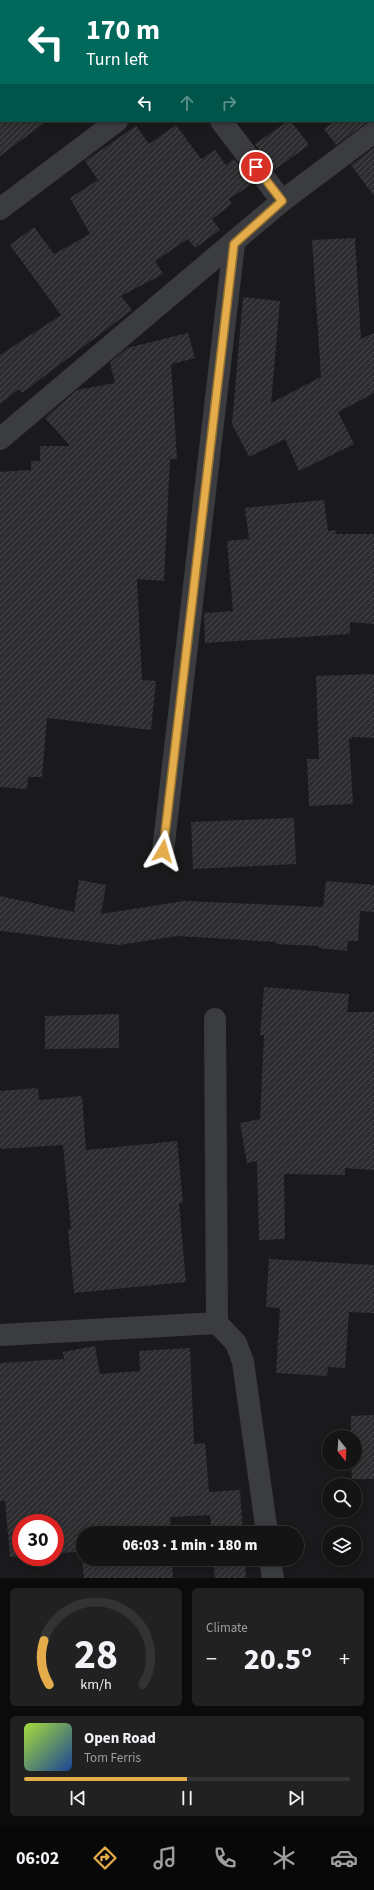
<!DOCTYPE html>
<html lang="en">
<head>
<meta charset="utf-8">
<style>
	body { margin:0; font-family:"Source Sans 3",sans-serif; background:#212122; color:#f1f3f6; height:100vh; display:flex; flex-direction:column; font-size:15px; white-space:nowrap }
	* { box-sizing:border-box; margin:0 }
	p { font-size:13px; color:#9d9ea0 }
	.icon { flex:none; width:22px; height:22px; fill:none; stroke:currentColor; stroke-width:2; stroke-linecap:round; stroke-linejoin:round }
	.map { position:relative; height:1578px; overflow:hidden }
	.side { display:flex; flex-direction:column; gap:10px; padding:10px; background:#0b0b0c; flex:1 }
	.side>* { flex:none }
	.top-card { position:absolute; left:0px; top:0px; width:374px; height:122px; box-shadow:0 2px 6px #0003,0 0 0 1px #333334; background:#00695c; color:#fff; overflow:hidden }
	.needle { width:26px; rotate:162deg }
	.tools { position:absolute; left:322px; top:1430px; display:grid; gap:8px }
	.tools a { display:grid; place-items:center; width:40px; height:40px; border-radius:50%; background:#141415; box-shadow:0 2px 6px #0003,0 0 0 1px #333334; font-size:20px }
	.speed { position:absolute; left:12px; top:1514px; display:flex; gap:8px; font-size:20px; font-weight:700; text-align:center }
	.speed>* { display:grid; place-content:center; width:52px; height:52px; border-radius:50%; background:#141415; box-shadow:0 2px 6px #0003,0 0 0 1px #333334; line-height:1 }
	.speed .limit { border:6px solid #d22; background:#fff; color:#111 }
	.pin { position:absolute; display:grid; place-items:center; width:34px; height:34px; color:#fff; margin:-17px; border:2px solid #fff; border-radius:50%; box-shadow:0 1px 4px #0007 }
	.me { position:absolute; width:44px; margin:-22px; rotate:7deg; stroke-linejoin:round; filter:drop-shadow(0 0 3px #0008) }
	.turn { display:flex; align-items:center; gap:14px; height:84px; padding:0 20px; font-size:18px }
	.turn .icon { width:52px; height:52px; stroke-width:2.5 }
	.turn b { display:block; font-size:28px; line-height:34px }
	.lanes { display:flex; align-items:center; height:38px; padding:0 20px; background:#0003; justify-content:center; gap:20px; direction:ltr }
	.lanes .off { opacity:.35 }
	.big { font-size:30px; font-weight:800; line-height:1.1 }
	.side .card { flex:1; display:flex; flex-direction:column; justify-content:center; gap:6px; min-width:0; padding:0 14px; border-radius:6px; background:#212122 }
	.side .dial { align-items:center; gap:0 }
	.dial svg { height:104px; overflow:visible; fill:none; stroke:#333334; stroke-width:7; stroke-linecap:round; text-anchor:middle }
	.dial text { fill:#f1f3f6; stroke:none }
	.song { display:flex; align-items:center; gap:12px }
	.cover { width:48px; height:48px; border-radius:6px; background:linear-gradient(135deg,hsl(80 70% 55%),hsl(220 70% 35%)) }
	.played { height:4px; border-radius:2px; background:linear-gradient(90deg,#e4ac4a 50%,#333334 50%) }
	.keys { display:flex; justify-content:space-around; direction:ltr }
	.heat { display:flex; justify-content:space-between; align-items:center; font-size:22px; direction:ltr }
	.side .tiles { flex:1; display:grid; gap:10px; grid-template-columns:1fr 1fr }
	.card:last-child { grid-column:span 2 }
	.trip { position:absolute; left:76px; top:1526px; width:228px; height:40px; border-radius:20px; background:#141415; box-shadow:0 2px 6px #0003,0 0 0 1px #333334; font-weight:800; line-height:40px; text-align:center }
	.tabs { display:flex; height:64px; justify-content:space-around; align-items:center; background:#080808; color:#9d9ea0 }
	.tabs .icon { width:28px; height:28px }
	.tabs .current { color:#e4ac4a }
	.tabs b { font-size:18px; color:#f1f3f6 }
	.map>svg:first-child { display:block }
</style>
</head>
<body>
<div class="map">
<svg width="374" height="1578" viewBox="0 0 374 1578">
	<defs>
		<pattern id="building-hatch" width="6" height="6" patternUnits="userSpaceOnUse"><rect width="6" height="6" fill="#2d2d30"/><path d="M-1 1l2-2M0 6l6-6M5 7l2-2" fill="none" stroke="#49494c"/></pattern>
	</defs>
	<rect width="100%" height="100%" fill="#1a1a1c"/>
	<!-- building -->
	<g fill="url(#building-hatch)">
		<polygon points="0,121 47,121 0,156"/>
		<polygon points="288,121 291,121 309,145 274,170 255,144"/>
		<polygon points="335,121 369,121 336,145 324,129"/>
		<polygon points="176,125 201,159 215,150 226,165 234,159 253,183 229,199 232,204 212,219 220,230 195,248 188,239 155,261 163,274 121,296 132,310 22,393 19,389 0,404 0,355 61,315 10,245 34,227 54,254 90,234 70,198 98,180 85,161 136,126 149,144"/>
		<polygon points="374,148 374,196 351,165"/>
		<polygon points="355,238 361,339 374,333 374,393 338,412 354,444 299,471 285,439 249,457 232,424 243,297 280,301 271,403 321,377 312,240"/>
		<polygon points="188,333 195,358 171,364 177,459 170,459 164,581 137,579 142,680 156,681 151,730 47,718 42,777 28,777 27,789 0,787 0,472 31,470 31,461 40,461 40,446 70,446 45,418 77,390 115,383 110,363 127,348"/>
		<polygon points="324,500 328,531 336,530 336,534 374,534 374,624 350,622 350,634 205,643 204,613 233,611 227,541 249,539 245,508"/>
		<polygon points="374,674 374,738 352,737 352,739 349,739 353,804 309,806 307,759 319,759 316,676"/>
		<polygon points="294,818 296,864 193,869 191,822"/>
		<polygon points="79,880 106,885 101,914 184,901 323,907 326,881 374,885 374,912 360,911 358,941 348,941 347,951 319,948 319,946 276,944 276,942 177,936 119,945 0,931 0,896 74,912"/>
		<polygon points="264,987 349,994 347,1012 374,1012 374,1170 345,1168 345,1175 284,1174 285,1239 259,1240 257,1161 247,1163 240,1123 260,1119 264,1035 260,1035"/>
		<polygon points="119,1014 119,1048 45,1049 45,1016"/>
		<polygon points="38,1088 39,1100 82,1096 86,1150 177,1141 183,1203 179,1203 186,1282 74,1293 68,1229 71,1229 63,1145 0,1149 0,1091"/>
		<polygon points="269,1259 374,1265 374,1313 349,1312 345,1368 328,1367 327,1376 276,1373 280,1308 266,1307"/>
		<polygon points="95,1346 100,1374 140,1371 139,1351 190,1348 194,1444 205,1443 209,1492 240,1490 243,1533 212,1533 210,1515 170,1517 171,1533 83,1533 83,1559 172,1559 173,1578 84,1578 81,1551 55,1554 55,1523 21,1523 21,1556 10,1557 5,1501 0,1501 0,1363 64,1359 63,1352"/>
		<polygon points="374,1415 374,1479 352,1479 351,1463 355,1463 355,1437 351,1437 351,1416"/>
		<polygon points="213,1559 245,1559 246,1578 215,1578"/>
	</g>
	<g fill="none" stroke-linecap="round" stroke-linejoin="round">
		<!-- minor -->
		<g stroke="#3b3c40" stroke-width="22">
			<polyline points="348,0 349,1"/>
			<polyline points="373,37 374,39"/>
			<polyline points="221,121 282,201"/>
			<polyline points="0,209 117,121"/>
			<polyline points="0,439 282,201 374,132"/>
			<polyline points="163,851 234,244"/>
			<polyline points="217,1323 236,1343 243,1362 267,1533"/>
			<polyline points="0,1335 217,1323 215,1019"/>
			<polyline points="270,1559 273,1578"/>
		</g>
	</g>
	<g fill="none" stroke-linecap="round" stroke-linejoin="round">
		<!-- route casing -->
		<g stroke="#947030" stroke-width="10">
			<polyline id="route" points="163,851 234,244 282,201 256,167"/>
		</g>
		<!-- route -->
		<use href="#route" stroke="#e4ac4a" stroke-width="7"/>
	</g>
</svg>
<div class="tools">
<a><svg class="needle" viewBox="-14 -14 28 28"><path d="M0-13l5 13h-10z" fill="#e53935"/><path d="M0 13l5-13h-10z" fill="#9d9ea0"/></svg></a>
<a><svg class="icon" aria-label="search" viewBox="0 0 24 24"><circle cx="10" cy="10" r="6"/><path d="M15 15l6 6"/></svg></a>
<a><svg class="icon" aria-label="layers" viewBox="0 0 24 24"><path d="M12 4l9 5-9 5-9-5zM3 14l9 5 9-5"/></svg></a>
</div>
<div class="speed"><div class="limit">30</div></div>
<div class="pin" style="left:256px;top:167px;background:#d93025"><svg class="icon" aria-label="arrive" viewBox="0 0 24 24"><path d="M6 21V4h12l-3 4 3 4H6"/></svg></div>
<svg class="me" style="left:163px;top:851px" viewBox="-20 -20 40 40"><path d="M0-17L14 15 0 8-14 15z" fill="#e4ac4a" stroke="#fff" stroke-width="4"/></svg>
<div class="trip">06:03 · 1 min · 180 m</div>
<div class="top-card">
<div class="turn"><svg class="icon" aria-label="left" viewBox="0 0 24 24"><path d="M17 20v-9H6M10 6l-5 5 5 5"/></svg><div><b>170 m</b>Turn left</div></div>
<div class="lanes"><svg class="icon" aria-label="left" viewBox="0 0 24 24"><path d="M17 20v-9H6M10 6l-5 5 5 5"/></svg><svg class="icon off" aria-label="ahead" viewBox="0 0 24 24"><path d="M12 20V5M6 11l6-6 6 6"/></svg><svg class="icon off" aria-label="right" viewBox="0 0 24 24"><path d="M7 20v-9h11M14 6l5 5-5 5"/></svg></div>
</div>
</div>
<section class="side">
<div class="tiles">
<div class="card dial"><svg viewBox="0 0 100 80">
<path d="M14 69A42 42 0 1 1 86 69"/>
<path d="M14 69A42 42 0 0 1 10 35" stroke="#e4ac4a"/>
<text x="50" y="56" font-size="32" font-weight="700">28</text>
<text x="50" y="72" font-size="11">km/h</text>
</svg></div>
<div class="card"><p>Climate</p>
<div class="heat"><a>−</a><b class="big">20.5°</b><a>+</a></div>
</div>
<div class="card">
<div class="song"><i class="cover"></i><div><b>Open Road</b><p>Tom Ferris</p></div></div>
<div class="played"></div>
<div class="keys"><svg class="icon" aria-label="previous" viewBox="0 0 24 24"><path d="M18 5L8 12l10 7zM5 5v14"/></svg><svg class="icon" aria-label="pause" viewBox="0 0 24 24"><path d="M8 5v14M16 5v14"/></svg><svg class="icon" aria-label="next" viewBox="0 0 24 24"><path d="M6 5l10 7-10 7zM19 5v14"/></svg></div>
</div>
</div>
</section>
<nav class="tabs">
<b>06:02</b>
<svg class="icon current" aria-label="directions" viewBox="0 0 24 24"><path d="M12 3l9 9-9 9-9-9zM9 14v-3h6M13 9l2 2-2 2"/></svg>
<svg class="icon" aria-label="music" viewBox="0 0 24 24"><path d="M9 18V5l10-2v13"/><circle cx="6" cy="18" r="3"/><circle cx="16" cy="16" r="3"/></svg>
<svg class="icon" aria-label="phone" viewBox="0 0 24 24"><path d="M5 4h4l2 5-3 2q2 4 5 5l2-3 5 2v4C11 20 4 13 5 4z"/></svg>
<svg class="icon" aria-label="climate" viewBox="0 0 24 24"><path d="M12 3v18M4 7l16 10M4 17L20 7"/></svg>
<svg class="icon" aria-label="car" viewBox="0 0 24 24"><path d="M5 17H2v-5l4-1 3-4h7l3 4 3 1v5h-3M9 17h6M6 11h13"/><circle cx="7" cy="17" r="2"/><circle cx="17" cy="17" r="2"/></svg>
</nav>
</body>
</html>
